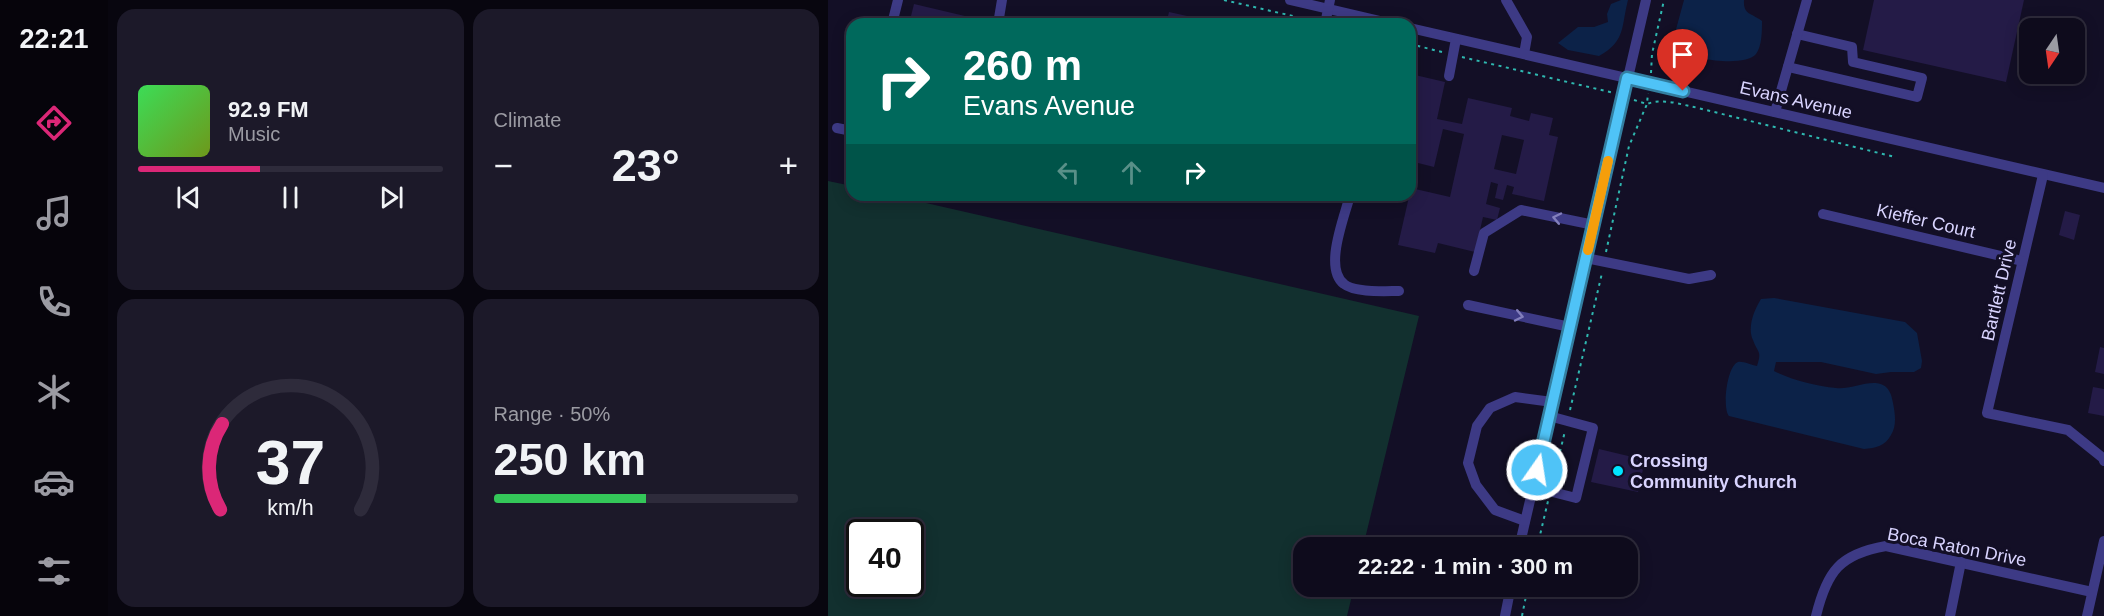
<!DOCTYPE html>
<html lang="en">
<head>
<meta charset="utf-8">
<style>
	body { margin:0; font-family:Arial,sans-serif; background:#1c1929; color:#f1f3f6; height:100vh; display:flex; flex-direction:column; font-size:22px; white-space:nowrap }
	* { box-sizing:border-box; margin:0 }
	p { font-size:20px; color:#9b9ba3 }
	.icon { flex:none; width:33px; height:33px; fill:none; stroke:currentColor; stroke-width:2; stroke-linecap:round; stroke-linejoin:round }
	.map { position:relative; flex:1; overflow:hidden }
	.panel { display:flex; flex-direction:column; gap:9px; padding:9px; background:#08060f; width:720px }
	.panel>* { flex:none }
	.banner { position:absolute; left:18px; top:18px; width:570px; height:183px; border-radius:18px; box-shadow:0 3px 15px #0003,0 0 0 2px #2e2b3b; background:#00695c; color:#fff; overflow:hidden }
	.needle { width:39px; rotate:193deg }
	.tools { position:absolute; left:1191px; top:18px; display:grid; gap:12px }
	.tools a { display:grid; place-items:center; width:66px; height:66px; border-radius:12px; background:#0e0b1c; box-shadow:0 3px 15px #0003,0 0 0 2px #2e2b3b; font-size:30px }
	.speed { position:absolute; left:18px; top:519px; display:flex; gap:12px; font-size:30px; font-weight:700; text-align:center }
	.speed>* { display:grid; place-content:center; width:78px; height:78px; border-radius:50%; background:#0e0b1c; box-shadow:0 3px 15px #0003,0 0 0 2px #2e2b3b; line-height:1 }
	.speed .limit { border:3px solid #111; border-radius:9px; background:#fff; color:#111 }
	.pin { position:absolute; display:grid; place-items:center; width:51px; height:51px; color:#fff; margin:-62px -26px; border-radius:50% 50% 50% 0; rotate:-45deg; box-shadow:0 0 6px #0007 }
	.pin .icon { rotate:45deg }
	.me { position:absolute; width:66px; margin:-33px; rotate:13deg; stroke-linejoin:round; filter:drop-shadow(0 0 4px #0008) }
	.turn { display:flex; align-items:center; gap:21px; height:126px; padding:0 18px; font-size:27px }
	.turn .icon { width:78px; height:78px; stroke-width:2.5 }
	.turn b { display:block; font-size:42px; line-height:51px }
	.lanes { display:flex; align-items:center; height:57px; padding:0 18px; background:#0003; justify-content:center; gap:30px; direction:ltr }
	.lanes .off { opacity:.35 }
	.big { font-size:45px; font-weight:600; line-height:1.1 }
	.panel .card { flex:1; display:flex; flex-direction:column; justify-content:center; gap:9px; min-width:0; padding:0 21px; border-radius:18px; background:#1c1929 }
	.panel .dial { align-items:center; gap:0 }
	.dial svg { height:156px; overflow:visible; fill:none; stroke:#2e2b3b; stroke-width:7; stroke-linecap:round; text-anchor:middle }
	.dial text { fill:#f1f3f6; stroke:none }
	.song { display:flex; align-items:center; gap:18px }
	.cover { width:72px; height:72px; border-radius:9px; background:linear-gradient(135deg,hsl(130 70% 55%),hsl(80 70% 35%)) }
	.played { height:6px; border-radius:3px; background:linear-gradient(90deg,#db2777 40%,#2e2b3b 40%) }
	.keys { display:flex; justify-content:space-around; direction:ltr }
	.heat { display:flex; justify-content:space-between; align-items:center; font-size:33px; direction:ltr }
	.charge { height:9px; border-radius:4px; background:linear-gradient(90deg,#34c759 50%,#2e2b3b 0) }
	.panel .tiles { flex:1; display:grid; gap:9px; grid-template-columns:repeat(2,1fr) }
	.trip { position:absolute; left:465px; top:537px; width:345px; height:60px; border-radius:18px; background:#0e0b1c; box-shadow:0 3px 15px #0003,0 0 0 2px #2e2b3b; font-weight:600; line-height:60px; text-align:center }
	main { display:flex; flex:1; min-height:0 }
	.tabs { display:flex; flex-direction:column; width:108px; justify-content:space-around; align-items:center; background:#06040b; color:#9b9ba3 }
	.tabs .icon { width:42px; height:42px }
	.tabs .selected { color:#db2777 }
	.tabs b { font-size:27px; color:#f1f3f6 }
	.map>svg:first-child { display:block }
</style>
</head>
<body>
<main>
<nav class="tabs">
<b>22:21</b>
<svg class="icon selected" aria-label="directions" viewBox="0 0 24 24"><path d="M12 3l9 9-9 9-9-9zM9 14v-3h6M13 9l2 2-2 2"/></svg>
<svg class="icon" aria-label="music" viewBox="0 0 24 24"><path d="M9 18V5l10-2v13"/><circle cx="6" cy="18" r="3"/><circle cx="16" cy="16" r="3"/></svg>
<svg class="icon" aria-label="phone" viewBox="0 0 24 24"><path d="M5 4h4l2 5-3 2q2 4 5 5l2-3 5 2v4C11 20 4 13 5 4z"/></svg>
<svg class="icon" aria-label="climate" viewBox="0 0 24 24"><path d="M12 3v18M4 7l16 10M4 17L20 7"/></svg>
<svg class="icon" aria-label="car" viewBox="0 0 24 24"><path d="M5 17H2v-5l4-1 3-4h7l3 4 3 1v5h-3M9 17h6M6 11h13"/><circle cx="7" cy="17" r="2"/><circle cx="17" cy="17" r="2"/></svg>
<svg class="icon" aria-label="filters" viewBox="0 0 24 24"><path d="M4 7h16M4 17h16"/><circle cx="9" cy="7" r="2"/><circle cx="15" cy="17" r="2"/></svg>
</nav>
<section class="panel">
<div class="tiles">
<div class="card">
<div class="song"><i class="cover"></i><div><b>92.9 FM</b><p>Music</p></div></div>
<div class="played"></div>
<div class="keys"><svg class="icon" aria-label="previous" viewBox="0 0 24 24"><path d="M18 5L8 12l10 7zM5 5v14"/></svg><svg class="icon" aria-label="pause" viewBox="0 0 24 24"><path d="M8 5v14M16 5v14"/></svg><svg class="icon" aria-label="next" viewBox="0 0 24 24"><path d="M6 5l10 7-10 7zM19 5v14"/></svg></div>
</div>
<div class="card"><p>Climate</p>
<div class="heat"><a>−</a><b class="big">23°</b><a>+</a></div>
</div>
<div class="card dial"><svg viewBox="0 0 100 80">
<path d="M14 69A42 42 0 1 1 86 69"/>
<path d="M14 69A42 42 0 0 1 15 25" stroke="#db2777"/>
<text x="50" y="56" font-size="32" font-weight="700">37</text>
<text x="50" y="72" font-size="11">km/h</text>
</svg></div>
<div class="card"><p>Range · 50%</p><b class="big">250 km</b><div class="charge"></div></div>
</div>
</section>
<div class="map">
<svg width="1276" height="616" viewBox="0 0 1276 616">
	<rect width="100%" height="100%" fill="#130f26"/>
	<!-- green -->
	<path fill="#12302f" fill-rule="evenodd" d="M 0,181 L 24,186 L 24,195 L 63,195 L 591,316 L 535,547 L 476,548 L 476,586 L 526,587 L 519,616 L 0,616 ZM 32,532 L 82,532 L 82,584 L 32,584 Z"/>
	<!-- water -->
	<g fill="#0c2248">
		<path d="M 793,0 L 800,0 C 793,27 798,41 771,56 L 740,50 L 730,43 L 750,27 L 766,27 L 780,22 L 779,14 L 783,4 Z"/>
		<path d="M 856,0 L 916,0 C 915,15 924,13 934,21 C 934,31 934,46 928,54 C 918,67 867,60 854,52 C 852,50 850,47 848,45 L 847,33 Z"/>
		<path d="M 946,298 L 1077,322 L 1089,333 L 1094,361 L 1093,368 L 1086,372 L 1063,372 L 1048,374 L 993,362 L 948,362 L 946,371 C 964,380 988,386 1008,388 C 1027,391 1060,367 1065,403 C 1067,414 1069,425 1063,435 C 1057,446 1048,448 1036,449 L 901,416 C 894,408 899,366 910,362 C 915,361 923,365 929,366 C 934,350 930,354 925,340 C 919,328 926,310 933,299 Z"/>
	</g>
	<!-- building -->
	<g fill="#241b47" fill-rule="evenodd">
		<polygon points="1046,0 1196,0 1178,82 1035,50"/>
		<polygon points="86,4 158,21 158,24 81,24"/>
		<polygon points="341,12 368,18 366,24 338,24"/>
		<path d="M 587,75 L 617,82 L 609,119 L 634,124 L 640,98 L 684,108 L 682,116 L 701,121 L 703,113 L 725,118 L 721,135 L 730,137 L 716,201 L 684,194 L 686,187 L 679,185 L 675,200 L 667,198 L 670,184 L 663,182 L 658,204 L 672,208 L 669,220 L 655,217 L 647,252 L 610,243 L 607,253 L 570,245 L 583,188 L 622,197 L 636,134 L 615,129 L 606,167 L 582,161 L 582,96 ZM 674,135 L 696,140 L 688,174 L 666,169 Z"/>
		<polygon points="1237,211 1252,215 1246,240 1231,235"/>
		<polygon points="1272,347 1276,348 1276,374 1267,372"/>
		<polygon points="1265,387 1276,389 1276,416 1260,413"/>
		<polygon points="771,449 817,460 810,492 763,482"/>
	</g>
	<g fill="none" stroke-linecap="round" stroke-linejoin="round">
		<!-- path -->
		<g stroke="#2fb8b0" stroke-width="2" stroke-dasharray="3 4.5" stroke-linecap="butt">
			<polyline points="396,0 486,21"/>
			<polyline points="582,44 614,52"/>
			<polyline points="634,57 786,93"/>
			<polyline points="823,73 824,54 836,0"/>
			<path d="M 806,100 L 819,104 C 834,98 851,104 866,107 L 1067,157"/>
			<polyline points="778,252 801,146 819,104 820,93"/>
			<polyline points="742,410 774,273"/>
			<polyline points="725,481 737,431"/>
			<polyline points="709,548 720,501"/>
			<polyline points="694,616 700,586"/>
		</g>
		<!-- minor -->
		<g stroke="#3d3a85" stroke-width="10">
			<polyline points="462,0 565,24"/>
			<polyline points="678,0 699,37 696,54"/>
			<polyline points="64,24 70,0"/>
			<polyline points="170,24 174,0"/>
			<polyline points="497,24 502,0"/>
			<polyline points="582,28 1276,188"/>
			<polyline points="960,67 1089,97 1094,78 1025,62 1024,47 969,34"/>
			<polyline points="621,76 628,39"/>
			<polyline points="947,112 979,0"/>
			<polyline points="9,128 24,131"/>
			<polyline points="1215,175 1159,413 1240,430 1275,458 1276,461"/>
			<path d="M 522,195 C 517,216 495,268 516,284 C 527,293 557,291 571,291"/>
			<polyline points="995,214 1194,261"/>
			<polyline points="758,258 861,279 883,275"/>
			<polyline points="646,271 656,233 693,210 766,225"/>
			<polyline points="640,305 742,327"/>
			<polyline points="705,487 748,498 765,428 721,416"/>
			<polyline points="697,521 667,510 648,485 640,463 649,426 662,408 687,397 724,402"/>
			<polyline points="691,548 818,0"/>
			<polyline points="677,616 683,586"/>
			<path d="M 988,616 C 999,571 1012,554 1058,546 L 1264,592"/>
			<polyline points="1122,616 1133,562"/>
			<polyline points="1259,616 1276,541"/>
		</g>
	</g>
	<!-- one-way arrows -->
	<defs><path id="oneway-chevron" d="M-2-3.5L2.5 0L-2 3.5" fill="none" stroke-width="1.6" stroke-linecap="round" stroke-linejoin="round" transform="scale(1.5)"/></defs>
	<g stroke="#837fbc">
		<use href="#oneway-chevron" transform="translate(729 218) rotate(-168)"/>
		<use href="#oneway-chevron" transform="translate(691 316) rotate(12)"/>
	</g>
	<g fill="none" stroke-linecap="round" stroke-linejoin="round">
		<!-- route casing -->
		<g stroke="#337fa1" stroke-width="15">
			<polyline id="route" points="709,470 799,78 855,91"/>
		</g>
		<!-- route -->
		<use href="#route" stroke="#4fc3f7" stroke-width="10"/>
		<!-- slow -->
		<polyline stroke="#f59e0b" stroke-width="10" points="760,250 780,161"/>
	</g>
	<!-- markers -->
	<circle fill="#00e5ff" stroke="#130f26" stroke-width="2" cx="790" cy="471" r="6"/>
	<g text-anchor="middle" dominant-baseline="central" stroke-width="6" stroke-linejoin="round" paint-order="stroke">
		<!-- street labels -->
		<g font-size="18" fill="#d9d4ff" stroke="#130f26">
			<text transform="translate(968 100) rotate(13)">Evans Avenue</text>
			<text transform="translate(1098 221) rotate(13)">Kieffer Court</text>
			<text transform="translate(1171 290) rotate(-77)">Bartlett Drive</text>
			<text transform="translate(1129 547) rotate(11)">Boca Raton Drive</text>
		</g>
		<!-- poi labels -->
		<g font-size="18" font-weight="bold" fill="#d9d4ff" stroke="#130f26" text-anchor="start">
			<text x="802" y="461">Crossing<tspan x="802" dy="21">Community Church</tspan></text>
		</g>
	</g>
</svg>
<div class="tools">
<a><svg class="needle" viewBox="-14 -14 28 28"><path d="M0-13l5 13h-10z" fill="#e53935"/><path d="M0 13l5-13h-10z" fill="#9b9ba3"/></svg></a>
</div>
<div class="speed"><div class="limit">40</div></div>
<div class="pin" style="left:855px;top:91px;background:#d93025"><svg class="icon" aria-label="arrive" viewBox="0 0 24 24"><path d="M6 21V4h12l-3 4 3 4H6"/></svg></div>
<svg class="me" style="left:709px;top:470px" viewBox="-20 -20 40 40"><circle r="17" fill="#4fc3f7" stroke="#fff" stroke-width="3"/><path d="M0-11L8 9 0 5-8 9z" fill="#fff"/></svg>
<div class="trip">22:22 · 1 min · 300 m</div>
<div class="banner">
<div class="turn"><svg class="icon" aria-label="right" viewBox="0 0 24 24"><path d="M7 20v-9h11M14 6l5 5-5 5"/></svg><div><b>260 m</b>Evans Avenue</div></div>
<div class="lanes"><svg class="icon off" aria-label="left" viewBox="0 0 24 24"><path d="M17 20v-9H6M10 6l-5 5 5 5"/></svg><svg class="icon off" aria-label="ahead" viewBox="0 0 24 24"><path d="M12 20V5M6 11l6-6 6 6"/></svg><svg class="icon" aria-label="right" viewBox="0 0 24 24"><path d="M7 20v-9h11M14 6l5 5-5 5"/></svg></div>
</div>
</div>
</main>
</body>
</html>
